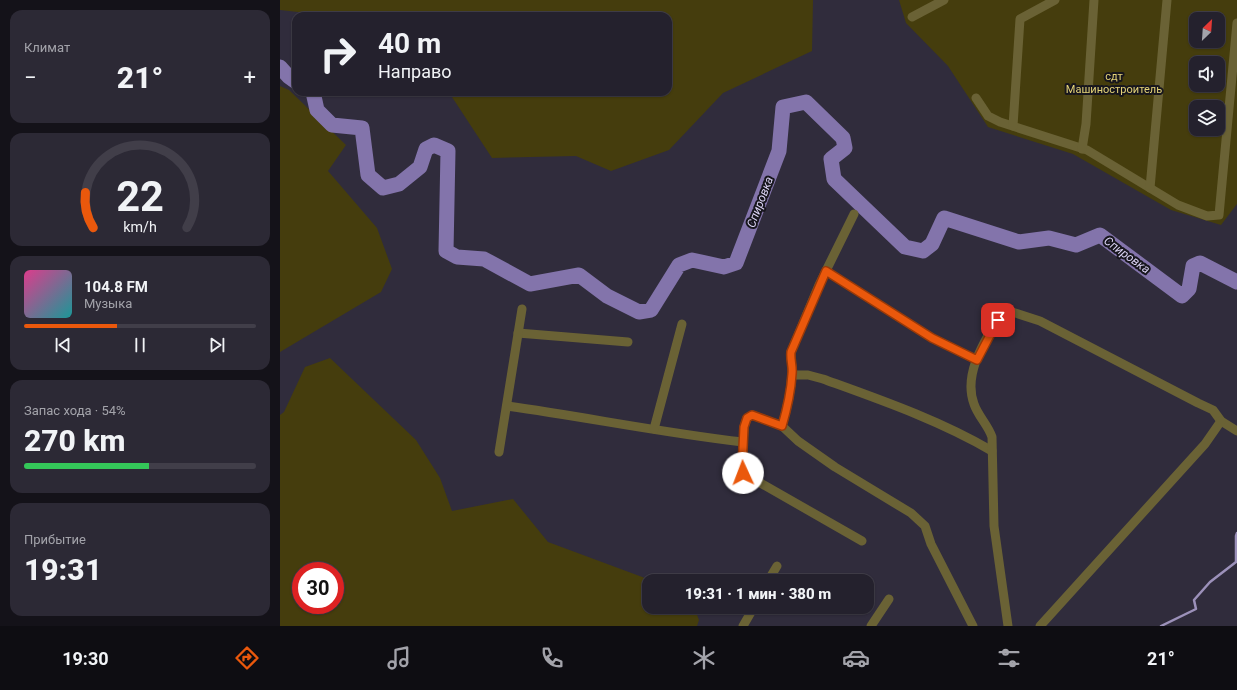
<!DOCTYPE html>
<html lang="ru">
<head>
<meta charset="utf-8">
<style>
	body { margin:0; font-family:Roboto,sans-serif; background:#2c2935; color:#f1f3f6; height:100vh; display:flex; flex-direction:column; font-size:15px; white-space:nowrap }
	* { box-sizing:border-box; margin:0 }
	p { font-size:13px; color:#a3a3aa }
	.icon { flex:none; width:22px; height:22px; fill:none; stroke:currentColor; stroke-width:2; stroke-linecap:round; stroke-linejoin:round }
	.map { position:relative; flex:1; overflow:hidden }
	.drawer { display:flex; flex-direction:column; gap:10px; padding:10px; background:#141219; width:280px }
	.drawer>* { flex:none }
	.hud { position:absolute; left:12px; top:12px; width:380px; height:84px; border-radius:12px; box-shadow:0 1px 3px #0004,0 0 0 1px #413e49; background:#24212d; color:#f1f3f6; overflow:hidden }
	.needle { width:26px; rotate:25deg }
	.controls { position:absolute; left:909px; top:12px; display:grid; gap:8px }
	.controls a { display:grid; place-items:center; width:36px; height:36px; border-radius:8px; background:#24212d; box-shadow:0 1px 3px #0004,0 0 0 1px #413e49; font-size:20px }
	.speed { position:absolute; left:12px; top:562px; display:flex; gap:8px; font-size:20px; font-weight:700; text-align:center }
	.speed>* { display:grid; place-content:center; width:52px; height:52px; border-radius:50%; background:#24212d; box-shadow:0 1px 3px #0004,0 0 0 1px #413e49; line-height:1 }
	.speed .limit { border:6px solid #d22; background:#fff; color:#111 }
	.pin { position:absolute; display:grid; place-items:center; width:34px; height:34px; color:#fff; margin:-17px; border-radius:8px; box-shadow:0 2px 6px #0006 }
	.me { position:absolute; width:44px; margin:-22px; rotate:358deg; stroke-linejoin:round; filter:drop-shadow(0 0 3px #0008) }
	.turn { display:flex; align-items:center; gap:14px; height:84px; padding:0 20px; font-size:18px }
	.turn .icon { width:52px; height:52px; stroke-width:2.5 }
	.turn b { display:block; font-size:28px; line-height:34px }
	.big { font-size:30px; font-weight:800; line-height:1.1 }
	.drawer .widget { flex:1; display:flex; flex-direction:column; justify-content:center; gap:6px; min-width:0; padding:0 14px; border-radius:12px; background:#2c2935 }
	.drawer .dial { align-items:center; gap:0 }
	.dial svg { height:104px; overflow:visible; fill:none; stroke:#413e49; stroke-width:7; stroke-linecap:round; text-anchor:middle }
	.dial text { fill:#f1f3f6; stroke:none }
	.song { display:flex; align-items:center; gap:12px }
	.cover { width:48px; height:48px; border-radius:6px; background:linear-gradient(135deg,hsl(330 70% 55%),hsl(180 70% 35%)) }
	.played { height:4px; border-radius:2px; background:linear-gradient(90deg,#ea580c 40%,#413e49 40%) }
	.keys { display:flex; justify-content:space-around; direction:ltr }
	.heat { display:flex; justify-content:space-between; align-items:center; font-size:22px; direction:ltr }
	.charge { height:6px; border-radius:3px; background:linear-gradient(90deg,#34c759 54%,#413e49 0) }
	.trip { position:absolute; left:362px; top:574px; width:232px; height:40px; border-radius:12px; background:#24212d; box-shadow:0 1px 3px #0004,0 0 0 1px #413e49; font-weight:800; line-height:40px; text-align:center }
	.dock { display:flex; height:64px; justify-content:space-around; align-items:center; background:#0e0d12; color:#a3a3aa }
	.dock .icon { width:28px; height:28px }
	.dock .active { color:#ea580c }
	.dock b { font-size:18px; color:#f1f3f6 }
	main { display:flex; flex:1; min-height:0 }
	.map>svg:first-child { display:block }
</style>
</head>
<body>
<main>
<section class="drawer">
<div class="widget"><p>Климат</p>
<div class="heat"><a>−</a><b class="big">21°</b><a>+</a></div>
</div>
<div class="widget dial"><svg viewBox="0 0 100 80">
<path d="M14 69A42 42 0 1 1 86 69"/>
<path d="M14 69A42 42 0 0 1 8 42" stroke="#ea580c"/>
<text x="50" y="56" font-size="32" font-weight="700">22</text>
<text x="50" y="72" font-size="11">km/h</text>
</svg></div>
<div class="widget">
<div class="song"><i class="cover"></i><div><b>104.8 FM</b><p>Музыка</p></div></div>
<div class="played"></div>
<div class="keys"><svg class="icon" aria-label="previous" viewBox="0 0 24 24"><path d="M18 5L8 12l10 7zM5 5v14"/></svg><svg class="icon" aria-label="pause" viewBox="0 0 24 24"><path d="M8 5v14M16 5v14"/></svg><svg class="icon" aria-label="next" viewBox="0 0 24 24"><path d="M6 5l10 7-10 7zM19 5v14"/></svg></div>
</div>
<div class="widget"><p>Запас хода · 54%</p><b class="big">270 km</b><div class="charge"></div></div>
<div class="widget"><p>Прибытие</p><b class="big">19:31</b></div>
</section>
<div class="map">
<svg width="957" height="626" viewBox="0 0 957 626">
	<rect width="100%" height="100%" fill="#302c3c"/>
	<!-- green -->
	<g fill="#453d0d" fill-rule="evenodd">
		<polygon points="0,0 533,0 532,51 443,93 389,150 331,171 296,156 212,158 172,97 157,92 388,92 388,16 27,16 18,12 0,10"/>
		<path d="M 619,0 L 957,0 L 957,204 L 941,225 L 891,210 L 793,154 L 708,127 L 668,66 L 626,23 ZM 916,19 L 938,19 L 938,41 L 916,41 ZM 916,63 L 938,63 L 938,85 L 916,85 ZM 916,107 L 938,107 L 938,129 L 916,129 Z"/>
		<polygon points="0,86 9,90 66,145 48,171 97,228 112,269 101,292 0,352"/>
		<path d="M 50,358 L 136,440 L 160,478 L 172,511 L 233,499 L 268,542 L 373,581 L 369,581 L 369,607 L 414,607 L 419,620 L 417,626 L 0,626 L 0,415 L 4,412 L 25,367 ZM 21,571 L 55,571 L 55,605 L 21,605 Z"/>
	</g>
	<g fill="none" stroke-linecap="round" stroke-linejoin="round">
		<!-- stream -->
		<polyline stroke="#9c91ba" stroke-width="2.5" points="881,626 916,609 914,600 930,582 956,562 956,536 957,533"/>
		<!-- river -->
		<g stroke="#8374ab" stroke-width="15">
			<polyline points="0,67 9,77 16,82"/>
			<polyline points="33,92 37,110 52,125 82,128 88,175 103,188 119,184 140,167 146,149 154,145 168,151 166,251 177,257 204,259 250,284 299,275 327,296 359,312 371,310 399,265 412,260 444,267 456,263 499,151 503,107 526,102 563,138 565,148 551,159 554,179 625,247 643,251 652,244 664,218 739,242 769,238 796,245 820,235 902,296 909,289 913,266 920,263 957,282"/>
		</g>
		<!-- minor -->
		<g stroke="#6a6235" stroke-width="9">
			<polyline points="632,17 664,0"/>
			<polyline points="696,98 708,116 720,122 807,150 898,205 927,216 939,215 957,23"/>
			<polyline points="733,126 740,19 775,0"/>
			<polyline points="802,149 806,124 814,0"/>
			<polyline points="870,188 887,0"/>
			<polyline points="546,271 652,338 697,360"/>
			<polyline points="238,333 348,342"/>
			<path d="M 512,375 L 528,375 L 543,379 C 601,400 659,420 712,451"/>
			<path d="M 227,406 C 306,417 384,433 463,442"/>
			<path d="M 502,426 C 507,409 511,391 512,373 C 513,366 510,360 511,352 L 539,285 L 574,214"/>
			<polyline points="374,429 402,324"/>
			<polyline points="219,452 242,309"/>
			<polyline points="582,541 463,473 462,468 464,427 467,418 472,415 502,426 518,441 555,467 631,513 645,526 651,544 693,626"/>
			<polyline points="488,581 497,566"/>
			<polyline points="463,626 474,607"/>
			<polyline points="591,626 609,599"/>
			<path d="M 728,626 L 714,526 L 712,437 C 708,425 698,416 694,404 C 682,372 708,336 723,309 L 760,321 L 918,403 L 933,410 L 941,421 L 957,431"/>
			<polyline points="760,626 925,444 941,421"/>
		</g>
	</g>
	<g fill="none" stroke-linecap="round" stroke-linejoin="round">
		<!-- route casing -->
		<g stroke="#983908" stroke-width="10">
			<path id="route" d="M 463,473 L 462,468 L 464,427 L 467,418 L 472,415 L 502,426 C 507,409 511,391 512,374 C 513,366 510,360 511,352 L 546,271 L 652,338 L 697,360 L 718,320"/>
		</g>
		<!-- route -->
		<use href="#route" stroke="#ea580c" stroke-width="7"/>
	</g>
	<g text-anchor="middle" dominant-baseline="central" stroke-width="4" stroke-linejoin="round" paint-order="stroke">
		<!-- park labels -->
		<g font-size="11" fill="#e3d278" stroke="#17161d">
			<text x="834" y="76">сдт<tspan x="834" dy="13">Машиностроитель</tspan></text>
		</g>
		<!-- water labels -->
		<g font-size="12" font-style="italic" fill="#ddd5f6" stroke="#17161d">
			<text transform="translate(480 202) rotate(-69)">Спировка</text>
			<text transform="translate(847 255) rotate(36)">Спировка</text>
		</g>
	</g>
</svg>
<div class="controls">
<a><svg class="needle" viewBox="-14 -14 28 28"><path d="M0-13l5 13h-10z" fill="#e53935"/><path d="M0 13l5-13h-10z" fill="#a3a3aa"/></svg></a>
<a><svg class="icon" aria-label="sound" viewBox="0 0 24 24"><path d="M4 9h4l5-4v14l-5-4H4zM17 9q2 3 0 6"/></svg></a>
<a><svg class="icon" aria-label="layers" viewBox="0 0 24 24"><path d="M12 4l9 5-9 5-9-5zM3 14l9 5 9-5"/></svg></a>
</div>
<div class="speed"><div class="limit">30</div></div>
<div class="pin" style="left:718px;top:320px;background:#d93025"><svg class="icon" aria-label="arrive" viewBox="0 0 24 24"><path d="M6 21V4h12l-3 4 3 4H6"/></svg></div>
<svg class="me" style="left:463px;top:473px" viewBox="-20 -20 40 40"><circle r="19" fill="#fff"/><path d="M0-13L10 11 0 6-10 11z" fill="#ea580c"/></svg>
<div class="trip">19:31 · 1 мин · 380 m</div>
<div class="hud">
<div class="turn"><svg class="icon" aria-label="right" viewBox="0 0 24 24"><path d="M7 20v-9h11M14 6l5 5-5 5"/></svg><div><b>40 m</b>Направо</div></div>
</div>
</div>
</main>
<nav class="dock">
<b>19:30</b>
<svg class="icon active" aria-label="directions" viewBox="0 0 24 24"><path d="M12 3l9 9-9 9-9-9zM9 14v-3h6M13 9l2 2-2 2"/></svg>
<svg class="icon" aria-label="music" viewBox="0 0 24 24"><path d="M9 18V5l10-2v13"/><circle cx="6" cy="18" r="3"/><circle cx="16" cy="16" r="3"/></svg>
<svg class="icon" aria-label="phone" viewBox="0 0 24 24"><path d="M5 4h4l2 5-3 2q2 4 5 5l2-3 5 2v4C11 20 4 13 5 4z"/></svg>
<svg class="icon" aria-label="climate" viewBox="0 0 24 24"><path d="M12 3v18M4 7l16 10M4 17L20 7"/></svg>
<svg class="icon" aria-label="car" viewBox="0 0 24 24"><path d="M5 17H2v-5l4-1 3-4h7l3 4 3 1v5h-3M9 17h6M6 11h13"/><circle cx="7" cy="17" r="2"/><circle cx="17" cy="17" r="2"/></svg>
<svg class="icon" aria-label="filters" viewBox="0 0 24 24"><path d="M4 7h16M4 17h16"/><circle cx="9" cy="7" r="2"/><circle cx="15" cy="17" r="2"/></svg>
<b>21°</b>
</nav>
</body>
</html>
